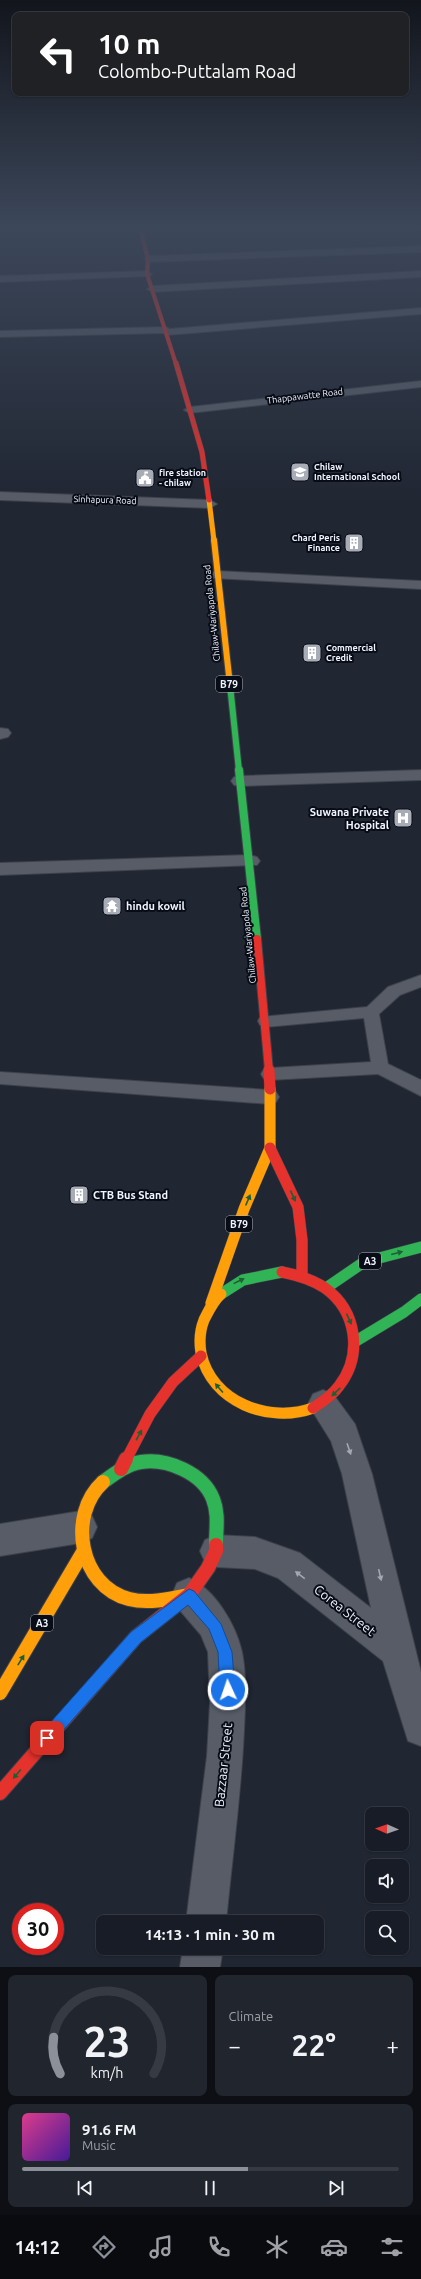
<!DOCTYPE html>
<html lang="en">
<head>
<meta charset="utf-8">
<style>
	body { margin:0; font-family:Ubuntu,sans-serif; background:#21252e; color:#f1f3f6; height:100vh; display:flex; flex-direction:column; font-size:15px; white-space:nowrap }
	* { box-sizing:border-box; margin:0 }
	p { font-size:13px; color:#9fa1a7 }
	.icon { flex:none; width:22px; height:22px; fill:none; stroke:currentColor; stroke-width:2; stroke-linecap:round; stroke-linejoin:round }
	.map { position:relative; height:1967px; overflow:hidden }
	.details { display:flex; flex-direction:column; gap:8px; padding:8px; background:#0d0f15; flex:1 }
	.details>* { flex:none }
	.hud { position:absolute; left:12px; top:12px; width:397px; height:84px; border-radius:8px; box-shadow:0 1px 3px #0004,0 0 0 1px #363a43; background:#202124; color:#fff; overflow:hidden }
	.needle { width:26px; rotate:272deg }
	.tools { position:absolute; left:365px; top:1807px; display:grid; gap:8px }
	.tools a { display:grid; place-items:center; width:44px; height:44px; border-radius:8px; background:#181c26; box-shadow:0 1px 3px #0004,0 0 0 1px #363a43; font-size:20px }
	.speed { position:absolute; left:12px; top:1903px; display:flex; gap:8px; font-size:20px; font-weight:700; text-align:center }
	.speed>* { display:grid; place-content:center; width:52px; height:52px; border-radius:50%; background:#181c26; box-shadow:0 1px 3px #0004,0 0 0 1px #363a43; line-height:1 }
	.speed .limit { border:6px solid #d22; background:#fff; color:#111 }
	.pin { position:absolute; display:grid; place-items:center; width:34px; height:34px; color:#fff; margin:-17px; border-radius:8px; box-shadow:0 2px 6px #0006 }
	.me { position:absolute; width:44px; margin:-22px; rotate:357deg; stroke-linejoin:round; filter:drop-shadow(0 0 3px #0008) }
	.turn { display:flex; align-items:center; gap:14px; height:84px; padding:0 20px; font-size:18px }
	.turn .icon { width:52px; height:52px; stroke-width:2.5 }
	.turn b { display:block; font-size:28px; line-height:34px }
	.big { font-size:30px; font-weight:700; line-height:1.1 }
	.details .widget { flex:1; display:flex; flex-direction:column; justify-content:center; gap:6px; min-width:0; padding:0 14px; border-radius:8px; background:#21252e }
	.details .dial { align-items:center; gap:0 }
	.dial svg { height:104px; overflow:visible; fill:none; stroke:#363a43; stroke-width:7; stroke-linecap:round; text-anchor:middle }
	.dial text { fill:#f1f3f6; stroke:none }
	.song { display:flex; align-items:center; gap:12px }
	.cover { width:48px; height:48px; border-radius:6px; background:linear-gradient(135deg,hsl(330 70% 55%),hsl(260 70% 35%)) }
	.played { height:4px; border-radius:2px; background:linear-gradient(90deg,#8c9099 60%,#363a43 60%) }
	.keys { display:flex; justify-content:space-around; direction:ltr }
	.heat { display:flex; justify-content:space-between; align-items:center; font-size:22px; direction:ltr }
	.details .tiles { flex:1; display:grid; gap:8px; grid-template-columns:1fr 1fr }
	.widget:last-child { grid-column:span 2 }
	.trip { position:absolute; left:96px; top:1915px; width:228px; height:40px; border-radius:8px; background:#181c26; box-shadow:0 1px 3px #0004,0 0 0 1px #363a43; font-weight:700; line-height:40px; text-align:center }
	.menu { display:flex; height:64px; justify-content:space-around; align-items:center; background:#0a0b0f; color:#9fa1a7 }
	.menu .icon { width:28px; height:28px }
	.menu .active { color:#8c9099 }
	.menu b { font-size:18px; color:#f1f3f6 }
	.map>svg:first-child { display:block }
</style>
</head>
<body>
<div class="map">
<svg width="421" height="1967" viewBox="0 0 421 1967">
	<rect width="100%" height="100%" fill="#202632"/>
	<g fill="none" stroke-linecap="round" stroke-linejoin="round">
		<!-- lane casing -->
		<g stroke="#3d414a" stroke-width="2">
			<g id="lane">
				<polygon points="421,975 421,987 400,995 379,1014 388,1064 421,1080 421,1096 378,1074 270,1080 264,1079 261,1074 264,1069 270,1068 371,1062 364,1018 266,1027 260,1025 258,1021 260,1017 367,1007 388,987"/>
				<polygon points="0,1072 270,1090 276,1092 279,1097 276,1102 270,1104 0,1084"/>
			</g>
		</g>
		<!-- street casing -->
		<g stroke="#3d414a" stroke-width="2">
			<g id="street">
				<polygon points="421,246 421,252 148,262 144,259 148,256"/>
				<polygon points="147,271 152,274 150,276 0,282 0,276"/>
				<polygon points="421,271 421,277 152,292 147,289 152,286"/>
				<polygon points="421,308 421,314 167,335 163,333 0,337 0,331 166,327 170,329"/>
				<polygon points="421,381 421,387 190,413 184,410 190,407"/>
				<polygon points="0,492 210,500 217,504 210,508 0,500"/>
				<polygon points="217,571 421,581 421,589 212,578 210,575 212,572"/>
				<polygon points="0,728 8,729 11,733 8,737 0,739"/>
				<polygon points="421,770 421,780 240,786 234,785 231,781 234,777 240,776"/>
				<polygon points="250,855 257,857 260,861 257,865 0,875 0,863"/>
				<polygon points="323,1390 333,1394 355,1424 372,1474 421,1672 421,1746 408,1741 383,1661 278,1578 255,1569 216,1567 205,1562 200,1551 205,1540 216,1535 255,1537 300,1553 371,1608 342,1474 331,1441 308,1404 313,1394"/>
				<polygon points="81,1511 92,1516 97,1527 92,1538 81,1543 0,1556 0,1524"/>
				<path d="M 189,1578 C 215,1589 236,1625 242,1652 C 247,1677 245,1706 244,1731 C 241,1795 232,1859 226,1922 L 186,1922 L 207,1756 L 210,1703 L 208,1652 L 201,1635 L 177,1607 L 172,1595 L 177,1583 Z"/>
				<polygon points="183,1948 223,1948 220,1967 180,1967"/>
			</g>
		</g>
		<!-- fast-far3 casing -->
		<g stroke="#3d414a" stroke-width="8">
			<polyline id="fast-far3" points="230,685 239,771"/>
		</g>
		<!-- fast-far2 casing -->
		<g stroke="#3d414a" stroke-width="10">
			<polyline id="fast-far2" points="239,770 257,939"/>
		</g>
		<!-- fast-far1 casing -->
		<g stroke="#3d414a" stroke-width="12">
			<g id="fast-far1">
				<polyline points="326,1288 364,1262 421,1247"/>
				<polyline points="221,1294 243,1280 282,1272"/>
				<polyline points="356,1341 404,1312 421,1299"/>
			</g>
		</g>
		<!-- fast casing -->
		<g stroke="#3d414a" stroke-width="16">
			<path id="fast" d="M 103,1482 C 114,1474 127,1464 141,1462 C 167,1458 203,1473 213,1499 C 219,1514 216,1529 216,1545"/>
		</g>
		<!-- slow-far3 casing -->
		<g stroke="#3d414a" stroke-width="6">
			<polyline id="slow-far3" points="209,500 214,541"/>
		</g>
		<!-- slow-far2 casing -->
		<g stroke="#3d414a" stroke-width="8">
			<polyline id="slow-far2" points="214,540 230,685"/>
		</g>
		<!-- slow-far1 casing -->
		<g stroke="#3d414a" stroke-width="12">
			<g id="slow-far1">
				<path d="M 221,1294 C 213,1301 209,1310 204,1320 C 200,1330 199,1341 201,1353 C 211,1402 269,1424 313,1408"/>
				<polyline points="211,1303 244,1209 270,1148 270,1089"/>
			</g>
		</g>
		<!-- slow casing -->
		<g stroke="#3d414a" stroke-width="16">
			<g id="slow">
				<path d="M 103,1482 C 67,1515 79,1586 129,1599 C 148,1604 170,1599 189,1595"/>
				<polyline points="0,1693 83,1552"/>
			</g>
		</g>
		<!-- jam-far4 casing -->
		<g stroke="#3d414a" stroke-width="4.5">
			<polyline id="jam-far4" points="140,228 148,259 147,274 176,364"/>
		</g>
		<!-- jam-far3 casing -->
		<g stroke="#3d414a" stroke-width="6">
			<polyline id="jam-far3" points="176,363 202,452 209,500"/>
		</g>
		<!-- jam-far2 casing -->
		<g stroke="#3d414a" stroke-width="10">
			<polyline id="jam-far2" points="257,939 269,1071"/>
		</g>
		<!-- jam-far1 casing -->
		<g stroke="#3d414a" stroke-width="12">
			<g id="jam-far1">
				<polyline points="269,1070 270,1089"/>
				<polyline points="270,1148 298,1207 302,1240 302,1276"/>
				<path d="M 282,1272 C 297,1275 312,1279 325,1288 C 357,1311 363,1355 339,1386 C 332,1396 322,1402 313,1408"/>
				<polyline points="126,1460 150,1414 173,1382 201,1356"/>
			</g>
		</g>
		<!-- jam casing -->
		<g stroke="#3d414a" stroke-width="16">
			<g id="jam">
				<polyline points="121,1469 126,1459"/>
				<polyline points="0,1793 136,1637 189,1595 208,1568 216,1551 216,1545"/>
			</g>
		</g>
		<!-- lane -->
		<use href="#lane" fill="#575c67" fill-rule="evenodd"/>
		<!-- street -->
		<use href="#street" fill="#575c67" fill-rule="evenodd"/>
		<!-- fast-far3 -->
		<use href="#fast-far3" stroke="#30b455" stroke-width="6"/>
		<!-- fast-far2 -->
		<use href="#fast-far2" stroke="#30b455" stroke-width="8"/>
		<!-- fast-far1 -->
		<use href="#fast-far1" stroke="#30b455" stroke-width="11"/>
		<!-- fast -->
		<use href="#fast" stroke="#30b455" stroke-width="14"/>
		<!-- slow-far3 -->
		<use href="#slow-far3" stroke="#ff9f0a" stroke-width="5"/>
		<!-- slow-far2 -->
		<use href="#slow-far2" stroke="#ff9f0a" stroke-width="6"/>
		<!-- slow-far1 -->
		<use href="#slow-far1" stroke="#ff9f0a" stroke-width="11"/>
		<!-- slow -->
		<use href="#slow" stroke="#ff9f0a" stroke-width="14"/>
		<!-- jam-far4 -->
		<use href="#jam-far4" stroke="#e5322d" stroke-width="4"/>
		<!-- jam-far3 -->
		<use href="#jam-far3" stroke="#e5322d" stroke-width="5"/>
		<!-- jam-far2 -->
		<use href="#jam-far2" stroke="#e5322d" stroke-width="8"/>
		<!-- jam-far1 -->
		<use href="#jam-far1" stroke="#e5322d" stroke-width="11"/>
		<!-- jam -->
		<use href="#jam" stroke="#e5322d" stroke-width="14"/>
	</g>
	<!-- one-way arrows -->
	<defs><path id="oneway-solid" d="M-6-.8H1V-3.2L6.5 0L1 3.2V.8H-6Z"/></defs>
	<g fill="#1c6036">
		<use href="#oneway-solid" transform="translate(293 1196) rotate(65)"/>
		<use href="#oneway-solid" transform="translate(248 1200) rotate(-67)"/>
		<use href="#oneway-solid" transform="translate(397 1253) rotate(-15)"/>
		<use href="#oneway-solid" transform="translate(239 1281) rotate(-26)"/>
		<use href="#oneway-solid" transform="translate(349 1319) rotate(65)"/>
		<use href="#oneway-solid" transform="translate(219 1388) rotate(-131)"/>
		<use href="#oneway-solid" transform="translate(336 1392) rotate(136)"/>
		<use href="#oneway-solid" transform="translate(139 1435) rotate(-61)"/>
		<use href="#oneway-solid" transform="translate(21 1660) rotate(-58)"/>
		<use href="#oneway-solid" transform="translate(17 1774) rotate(130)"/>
	</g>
	<g fill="#a3a8b2">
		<use href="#oneway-solid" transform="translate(349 1449) rotate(71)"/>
		<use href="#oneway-solid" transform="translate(300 1575) rotate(-142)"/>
		<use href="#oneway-solid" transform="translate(380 1575) rotate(77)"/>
	</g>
	<!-- sky -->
	<linearGradient id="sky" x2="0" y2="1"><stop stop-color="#12151c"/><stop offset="0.45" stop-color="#3c475a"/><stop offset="1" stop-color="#3c475a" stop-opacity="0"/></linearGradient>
	<rect width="421" height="504" fill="url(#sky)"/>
	<!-- route -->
	<polygon fill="#1a73e8" stroke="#114b97" points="189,1589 194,1591 221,1624 232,1652 235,1690 233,1696 228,1698 222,1696 220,1690 218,1652 209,1629 188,1605 141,1642 52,1743 47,1745 42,1743 40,1738 42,1732 131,1632"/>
	<!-- icons -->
	<defs>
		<g id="school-square" transform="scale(1)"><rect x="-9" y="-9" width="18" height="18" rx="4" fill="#a7acb7" stroke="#080c17"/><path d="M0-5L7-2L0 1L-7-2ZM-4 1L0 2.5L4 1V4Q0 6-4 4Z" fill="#fff"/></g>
		<g id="civic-square" transform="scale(1)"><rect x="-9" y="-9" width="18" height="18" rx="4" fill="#a7acb7" stroke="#080c17"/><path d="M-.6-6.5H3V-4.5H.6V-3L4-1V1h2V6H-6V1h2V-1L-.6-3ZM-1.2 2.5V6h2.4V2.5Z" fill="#fff"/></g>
		<g id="building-square" transform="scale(1)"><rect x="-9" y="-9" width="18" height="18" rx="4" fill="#a7acb7" stroke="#080c17"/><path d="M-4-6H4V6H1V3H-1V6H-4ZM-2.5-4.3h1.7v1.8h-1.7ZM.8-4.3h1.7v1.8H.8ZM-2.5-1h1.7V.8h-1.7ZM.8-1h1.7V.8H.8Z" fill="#fff"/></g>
		<g id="hospital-square" transform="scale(1)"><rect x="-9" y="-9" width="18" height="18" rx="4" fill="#a7acb7" stroke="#080c17"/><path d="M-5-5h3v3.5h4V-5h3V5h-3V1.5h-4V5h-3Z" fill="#fff"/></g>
		<g id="temple-square" transform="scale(1)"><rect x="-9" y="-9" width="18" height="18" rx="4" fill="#a7acb7" stroke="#080c17"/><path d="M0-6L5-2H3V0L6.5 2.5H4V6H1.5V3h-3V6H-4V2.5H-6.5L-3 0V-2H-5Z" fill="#fff"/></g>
	</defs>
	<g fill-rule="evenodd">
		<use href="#school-square" x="300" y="472"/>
		<use href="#civic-square" x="145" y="478"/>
		<use href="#building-square" x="354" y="543"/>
		<use href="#building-square" x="312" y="653"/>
		<use href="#hospital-square" x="403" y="818"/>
		<use href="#temple-square" x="112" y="906"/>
		<use href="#building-square" x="79" y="1195"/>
	</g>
	<g text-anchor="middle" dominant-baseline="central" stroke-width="4" stroke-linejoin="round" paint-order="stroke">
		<!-- far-street labels -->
		<g font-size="9" fill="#eff4fe" stroke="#080c17">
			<text transform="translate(305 396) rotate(-7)">Thappawatte Road</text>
			<text transform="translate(105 500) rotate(2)">Sinhapura Road</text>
			<text transform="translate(212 613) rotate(-96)">Chilaw-Wariyapola Road</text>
			<text transform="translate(248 935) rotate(-96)">Chilaw-Wariyapola Road</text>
		</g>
		<!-- far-poi labels -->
		<g font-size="9" font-weight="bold" fill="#eff4fe" stroke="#080c17" text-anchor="start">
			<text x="314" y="467">Chilaw<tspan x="314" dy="10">International School</tspan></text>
			<text x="159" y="473">fire station<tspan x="159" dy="10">- chilaw</tspan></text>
			<text x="340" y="538" text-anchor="end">Chard Peris<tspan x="340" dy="10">Finance</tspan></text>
			<text x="326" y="648">Commercial<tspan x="326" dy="10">Credit</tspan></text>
		</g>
		<!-- shield labels -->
		<g fill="#080c17" stroke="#aaaeb9" stroke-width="1">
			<rect x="216" y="676" width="26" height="16" rx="3"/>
			<rect x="226" y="1216" width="26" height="16" rx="3"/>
			<rect x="359" y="1253" width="22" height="16" rx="3"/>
			<rect x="31" y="1615" width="22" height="16" rx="3"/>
		</g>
		<g font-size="10" font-weight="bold" fill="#eff4fe">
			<text x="229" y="684">B79</text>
			<text x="239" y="1224">B79</text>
			<text x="370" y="1261">A3</text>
			<text x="42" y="1623">A3</text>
		</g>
		<!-- poi labels -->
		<g font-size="11" font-weight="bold" fill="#eff4fe" stroke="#080c17" text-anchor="start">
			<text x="389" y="812" text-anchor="end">Suwana Private<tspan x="389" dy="13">Hospital</tspan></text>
			<text x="126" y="906">hindu kowil</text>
			<text x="93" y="1195">CTB Bus Stand</text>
		</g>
		<!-- near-street labels -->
		<g font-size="13" fill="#eff4fe" stroke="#080c17">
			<text transform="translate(345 1610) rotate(38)">Corea Street</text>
			<text transform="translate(223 1765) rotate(-84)">Bazzaar Street</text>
		</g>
	</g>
</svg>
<div class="tools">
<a><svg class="needle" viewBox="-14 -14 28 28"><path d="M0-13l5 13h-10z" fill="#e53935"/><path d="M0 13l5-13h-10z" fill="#9fa1a7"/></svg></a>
<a><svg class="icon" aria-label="sound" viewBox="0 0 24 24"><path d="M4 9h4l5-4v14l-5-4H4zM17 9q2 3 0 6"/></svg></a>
<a><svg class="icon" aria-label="search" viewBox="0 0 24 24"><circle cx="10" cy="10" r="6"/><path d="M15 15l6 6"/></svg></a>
</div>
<div class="speed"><div class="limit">30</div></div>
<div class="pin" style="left:47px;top:1738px;background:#d93025"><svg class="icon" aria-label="arrive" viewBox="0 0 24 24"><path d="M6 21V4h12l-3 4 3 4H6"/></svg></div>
<svg class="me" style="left:228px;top:1690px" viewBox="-20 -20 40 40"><circle r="17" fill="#1a73e8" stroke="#fff" stroke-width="3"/><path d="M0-11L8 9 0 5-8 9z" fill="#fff"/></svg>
<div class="trip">14:13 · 1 min · 30 m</div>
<div class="hud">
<div class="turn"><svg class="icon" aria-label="left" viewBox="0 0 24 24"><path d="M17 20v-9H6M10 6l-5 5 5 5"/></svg><div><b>10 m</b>Colombo-Puttalam Road</div></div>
</div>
</div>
<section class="details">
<div class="tiles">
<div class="widget dial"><svg viewBox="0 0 100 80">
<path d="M14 69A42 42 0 1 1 86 69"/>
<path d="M14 69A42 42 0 0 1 9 41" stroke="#8c9099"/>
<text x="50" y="56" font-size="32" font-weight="700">23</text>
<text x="50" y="72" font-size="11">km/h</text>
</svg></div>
<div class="widget"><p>Climate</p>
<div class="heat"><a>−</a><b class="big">22°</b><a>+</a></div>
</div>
<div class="widget">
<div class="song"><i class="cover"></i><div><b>91.6 FM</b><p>Music</p></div></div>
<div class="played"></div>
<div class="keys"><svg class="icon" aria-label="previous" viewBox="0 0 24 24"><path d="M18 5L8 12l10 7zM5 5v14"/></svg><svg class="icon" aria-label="pause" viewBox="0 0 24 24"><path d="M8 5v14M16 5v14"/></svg><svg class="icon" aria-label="next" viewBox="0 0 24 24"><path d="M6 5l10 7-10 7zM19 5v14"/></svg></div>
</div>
</div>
</section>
<nav class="menu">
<b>14:12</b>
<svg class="icon active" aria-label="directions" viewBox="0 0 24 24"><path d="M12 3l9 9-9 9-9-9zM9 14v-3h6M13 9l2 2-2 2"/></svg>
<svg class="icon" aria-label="music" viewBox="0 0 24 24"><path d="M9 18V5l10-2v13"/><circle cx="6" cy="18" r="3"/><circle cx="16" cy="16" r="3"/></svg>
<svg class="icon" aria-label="phone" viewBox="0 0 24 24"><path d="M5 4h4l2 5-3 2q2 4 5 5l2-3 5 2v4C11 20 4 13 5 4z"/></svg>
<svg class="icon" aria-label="climate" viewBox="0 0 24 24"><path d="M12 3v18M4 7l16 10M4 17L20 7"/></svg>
<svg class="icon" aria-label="car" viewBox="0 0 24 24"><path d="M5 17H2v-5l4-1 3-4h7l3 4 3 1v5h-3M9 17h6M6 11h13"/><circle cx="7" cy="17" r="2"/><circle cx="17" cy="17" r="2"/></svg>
<svg class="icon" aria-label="filters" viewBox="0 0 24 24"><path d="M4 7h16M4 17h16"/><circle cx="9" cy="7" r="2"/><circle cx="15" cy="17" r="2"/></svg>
</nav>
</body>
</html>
